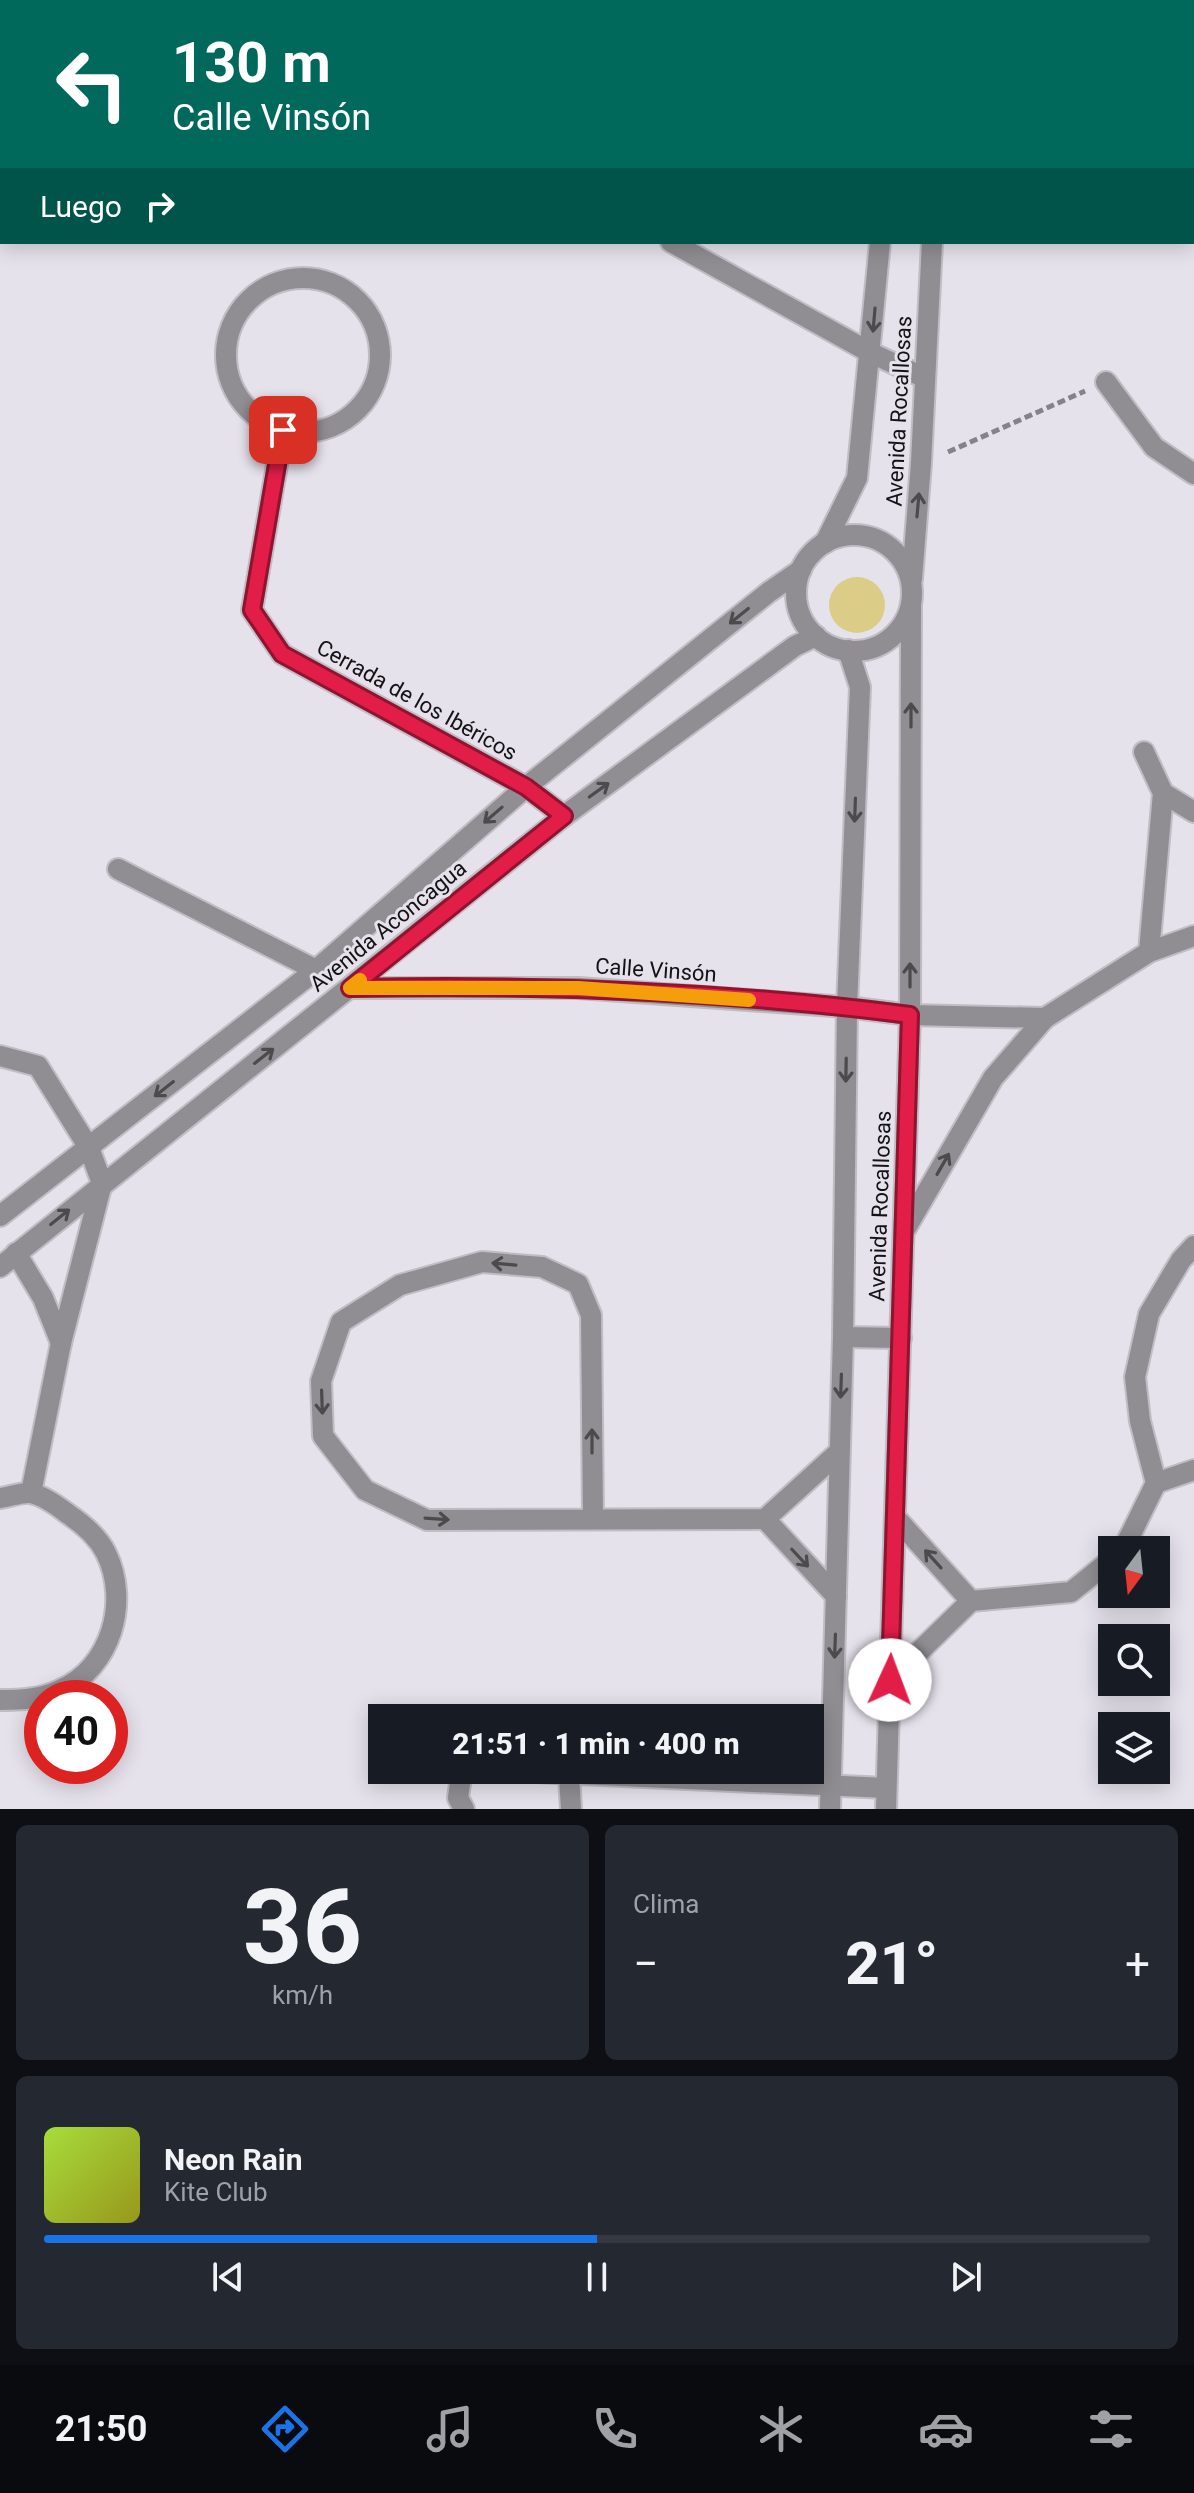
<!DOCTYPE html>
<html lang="es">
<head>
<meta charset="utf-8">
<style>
	body { margin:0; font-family:Roboto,sans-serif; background:#242831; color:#f1f3f6; height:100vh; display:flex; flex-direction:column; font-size:30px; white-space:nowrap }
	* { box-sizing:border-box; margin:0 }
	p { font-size:26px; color:#9ea1a6 }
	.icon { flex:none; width:44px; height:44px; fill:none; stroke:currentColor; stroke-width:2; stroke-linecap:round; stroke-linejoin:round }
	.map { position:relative; height:1809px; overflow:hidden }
	.sheet { display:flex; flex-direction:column; gap:16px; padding:16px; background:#0d0f14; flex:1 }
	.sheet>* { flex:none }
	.banner { position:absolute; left:0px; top:0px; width:1194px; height:244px; box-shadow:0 4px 20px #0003; background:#00695c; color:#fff; overflow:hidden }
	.needle { width:52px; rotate:195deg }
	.buttons { position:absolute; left:1098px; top:1536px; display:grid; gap:16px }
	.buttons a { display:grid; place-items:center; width:72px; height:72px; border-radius:0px; background:#171b24; box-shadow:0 4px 20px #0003; font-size:40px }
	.speed { position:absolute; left:24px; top:1680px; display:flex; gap:16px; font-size:40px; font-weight:700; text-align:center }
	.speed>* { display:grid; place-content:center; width:104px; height:104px; border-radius:50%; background:#171b24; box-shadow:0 4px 20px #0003; line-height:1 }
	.speed .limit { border:12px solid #d22; background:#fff; color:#111 }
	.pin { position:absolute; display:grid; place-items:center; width:68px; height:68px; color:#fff; margin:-34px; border-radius:16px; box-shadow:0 4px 12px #0006 }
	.me { position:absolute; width:88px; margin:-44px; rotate:2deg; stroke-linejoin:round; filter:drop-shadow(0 0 6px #0008) }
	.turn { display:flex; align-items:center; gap:28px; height:168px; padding:0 40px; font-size:36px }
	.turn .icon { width:104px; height:104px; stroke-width:2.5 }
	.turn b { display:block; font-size:56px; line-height:68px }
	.then { display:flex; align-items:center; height:76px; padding:0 40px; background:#0003; gap:16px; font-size:30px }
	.big { font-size:60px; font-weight:800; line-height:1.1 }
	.sheet .tile { flex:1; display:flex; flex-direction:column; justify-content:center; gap:12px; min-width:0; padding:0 28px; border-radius:12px; background:#242831 }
	.sheet .dial { align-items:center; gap:0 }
	.dial b { font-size:104px; line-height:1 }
	.song { display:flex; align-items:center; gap:24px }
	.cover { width:96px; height:96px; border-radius:12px; background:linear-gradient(135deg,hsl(80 70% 55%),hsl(60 70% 35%)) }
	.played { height:8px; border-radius:4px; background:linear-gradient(90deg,#1a73e8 50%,#363941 50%) }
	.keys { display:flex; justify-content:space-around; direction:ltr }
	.heat { display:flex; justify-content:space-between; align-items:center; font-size:44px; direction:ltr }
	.sheet .tiles { flex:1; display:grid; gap:16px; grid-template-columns:1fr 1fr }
	.tile:last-child { grid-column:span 2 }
	.trip { position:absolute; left:368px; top:1704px; width:456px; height:80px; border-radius:0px; background:#171b24; box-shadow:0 4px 20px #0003; font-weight:800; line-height:80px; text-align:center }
	.tab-bar { display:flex; height:128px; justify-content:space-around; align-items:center; background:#090b0e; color:#9ea1a6 }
	.tab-bar .icon { width:56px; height:56px }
	.tab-bar .active { color:#1a73e8 }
	.tab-bar b { font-size:36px; color:#f1f3f6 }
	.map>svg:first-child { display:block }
</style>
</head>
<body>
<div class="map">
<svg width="1194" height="1809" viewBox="0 0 1194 1809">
	<rect width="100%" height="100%" fill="#e6e2ec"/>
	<!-- green -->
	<circle fill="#dbcc88" cx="857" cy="605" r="28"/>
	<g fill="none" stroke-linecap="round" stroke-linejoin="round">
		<!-- river -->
		<g stroke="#9e8916" stroke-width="60">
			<polyline points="1079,0 1080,2"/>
			<polyline points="1192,184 1194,187"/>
		</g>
		<!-- minor casing -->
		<g stroke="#c0bdc5" stroke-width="24">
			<g id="minor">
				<polyline points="437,0 438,2"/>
				<polyline points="730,0 733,2"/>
				<polyline points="281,2 282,0"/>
				<polyline points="671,242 871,353 925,378"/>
				<circle cx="303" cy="355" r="77"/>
				<polyline points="1106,382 1154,447 1194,474"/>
				<polyline points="283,430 252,610 282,654 526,787 564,816"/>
				<circle cx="854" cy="593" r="58"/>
				<polyline points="825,543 857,478 880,242"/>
				<polyline points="912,579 921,463 932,242"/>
				<polyline points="1144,752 1163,793 1149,952"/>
				<polyline points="1163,793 1194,812"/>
				<polyline points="118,869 316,970"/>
				<polyline points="350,988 578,988 847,1007 910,1015 1045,1018"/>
				<polyline points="0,1056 38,1066 89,1148 102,1183 61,1343 31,1493"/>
				<polyline points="0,1216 316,970 526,787 769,592 801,570"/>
				<polyline points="906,1228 993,1078 1045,1018 1149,952 1194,936"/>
				<polyline points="16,1253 43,1298 61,1343"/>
				<polyline points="0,1267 564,816 795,646 816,636"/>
				<polyline points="843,1337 901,1338"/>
				<polyline points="1156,1483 1194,1470"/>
				<path d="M 0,1498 C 9,1497 22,1492 30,1493 C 42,1495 59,1507 68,1514 C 83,1524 98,1537 106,1553 C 130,1602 111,1668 60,1690 C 41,1699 21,1700 0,1700"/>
				<polyline points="895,1517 971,1601"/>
				<polyline points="593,1519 591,1315 578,1284 542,1267 482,1262 400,1285 341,1322 321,1381 323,1436 365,1490 427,1520 765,1519 839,1452"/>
				<polyline points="765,1519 836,1596"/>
				<polyline points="1123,1550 1156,1483 1140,1421 1135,1377 1149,1314 1181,1260 1194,1246"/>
				<polyline points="890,1680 971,1601 1071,1592 1112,1559"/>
				<polyline points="492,1770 886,1788"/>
				<polyline points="569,1775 571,1809"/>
				<polyline points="464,1809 458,1798 461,1776 468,1770"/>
				<polyline points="830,1809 843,1337 847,1007 860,687 848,650"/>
				<polyline points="886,1809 910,1015 911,605"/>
			</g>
		</g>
		<!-- path -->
		<polyline stroke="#858289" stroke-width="5" stroke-dasharray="8 4" stroke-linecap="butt" points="948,452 1085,391"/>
		<!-- minor -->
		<use href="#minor" stroke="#908e92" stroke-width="20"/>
	</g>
	<!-- one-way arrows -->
	<defs><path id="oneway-shaft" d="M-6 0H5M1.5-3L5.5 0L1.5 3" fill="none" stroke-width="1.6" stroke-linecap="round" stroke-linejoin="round" transform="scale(2)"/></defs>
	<g stroke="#4b4a4d">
		<use href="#oneway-shaft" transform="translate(874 320) rotate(95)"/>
		<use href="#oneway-shaft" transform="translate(918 505) rotate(-85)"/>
		<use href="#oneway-shaft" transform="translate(739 616) rotate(141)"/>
		<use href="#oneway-shaft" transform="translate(911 715) rotate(-90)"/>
		<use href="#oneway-shaft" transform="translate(599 790) rotate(-36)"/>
		<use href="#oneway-shaft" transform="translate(855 810) rotate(92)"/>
		<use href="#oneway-shaft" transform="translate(493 815) rotate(139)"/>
		<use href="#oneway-shaft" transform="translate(910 975) rotate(-90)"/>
		<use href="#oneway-shaft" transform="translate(264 1056) rotate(-38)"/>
		<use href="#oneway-shaft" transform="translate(846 1070) rotate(91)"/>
		<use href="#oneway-shaft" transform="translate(164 1089) rotate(142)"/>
		<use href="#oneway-shaft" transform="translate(943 1164) rotate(-60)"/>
		<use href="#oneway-shaft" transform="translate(60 1217) rotate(-39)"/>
		<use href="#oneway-shaft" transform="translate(504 1264) rotate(-175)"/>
		<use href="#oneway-shaft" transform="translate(841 1386) rotate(92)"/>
		<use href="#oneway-shaft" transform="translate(322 1402) rotate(88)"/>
		<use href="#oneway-shaft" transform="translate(592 1441) rotate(-90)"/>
		<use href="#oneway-shaft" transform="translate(437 1519) rotate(4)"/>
		<use href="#oneway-shaft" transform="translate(800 1558) rotate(47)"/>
		<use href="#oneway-shaft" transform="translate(933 1559) rotate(-132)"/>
		<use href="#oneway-shaft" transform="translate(835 1646) rotate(92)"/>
	</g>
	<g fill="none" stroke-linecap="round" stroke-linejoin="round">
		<!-- route casing -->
		<g stroke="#92132f" stroke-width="20">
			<path id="route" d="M 283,430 L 252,610 L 282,654 L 526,787 L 564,816 L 350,988 C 537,984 725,991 910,1015 L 890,1680"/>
		</g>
		<!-- route -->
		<use href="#route" stroke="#e11d48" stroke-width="14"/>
		<!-- slow -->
		<polyline stroke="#f59e0b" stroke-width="14" points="360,980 350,988 578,988 749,1000"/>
	</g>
	<g text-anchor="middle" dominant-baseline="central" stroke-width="6" stroke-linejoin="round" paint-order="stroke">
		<!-- street labels -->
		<g font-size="22" fill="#131215" stroke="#e6e2ec">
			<text transform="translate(899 411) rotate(-87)">Avenida Rocallosas</text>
			<text transform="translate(417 700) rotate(29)">Cerrada de los Ibéricos</text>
			<text transform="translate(388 926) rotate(-39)">Avenida Aconcagua</text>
			<text transform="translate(656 970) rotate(4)">Calle Vinsón</text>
			<text transform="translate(880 1206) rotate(-88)">Avenida Rocallosas</text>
		</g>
	</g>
</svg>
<div class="buttons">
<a><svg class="needle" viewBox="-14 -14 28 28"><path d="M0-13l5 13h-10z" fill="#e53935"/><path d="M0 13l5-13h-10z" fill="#9ea1a6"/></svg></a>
<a><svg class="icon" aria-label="search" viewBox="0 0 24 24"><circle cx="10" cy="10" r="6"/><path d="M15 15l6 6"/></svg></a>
<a><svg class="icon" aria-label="layers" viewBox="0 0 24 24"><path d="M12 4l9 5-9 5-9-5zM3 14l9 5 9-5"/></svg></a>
</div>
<div class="speed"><div class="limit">40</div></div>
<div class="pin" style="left:283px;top:430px;background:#d93025"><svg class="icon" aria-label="arrive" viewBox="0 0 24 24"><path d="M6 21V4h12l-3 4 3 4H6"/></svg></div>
<svg class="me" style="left:890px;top:1680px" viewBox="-20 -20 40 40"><circle r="19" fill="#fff"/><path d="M0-13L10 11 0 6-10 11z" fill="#e11d48"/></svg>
<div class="trip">21:51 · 1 min · 400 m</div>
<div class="banner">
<div class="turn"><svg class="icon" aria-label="left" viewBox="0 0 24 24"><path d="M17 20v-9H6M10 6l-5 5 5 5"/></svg><div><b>130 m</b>Calle Vinsón</div></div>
<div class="then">Luego<svg class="icon" aria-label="right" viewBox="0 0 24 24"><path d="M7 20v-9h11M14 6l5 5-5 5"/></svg></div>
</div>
</div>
<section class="sheet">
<div class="tiles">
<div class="tile dial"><b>36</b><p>km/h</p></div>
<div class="tile"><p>Clima</p>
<div class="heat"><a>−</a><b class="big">21°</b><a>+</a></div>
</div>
<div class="tile">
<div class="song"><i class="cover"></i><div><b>Neon Rain</b><p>Kite Club</p></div></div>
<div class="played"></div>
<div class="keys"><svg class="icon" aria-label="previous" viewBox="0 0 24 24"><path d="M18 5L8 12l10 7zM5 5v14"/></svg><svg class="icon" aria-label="pause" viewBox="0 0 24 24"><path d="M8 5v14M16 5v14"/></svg><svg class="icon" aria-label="next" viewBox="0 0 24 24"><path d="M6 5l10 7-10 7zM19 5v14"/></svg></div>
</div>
</div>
</section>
<nav class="tab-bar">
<b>21:50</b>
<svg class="icon active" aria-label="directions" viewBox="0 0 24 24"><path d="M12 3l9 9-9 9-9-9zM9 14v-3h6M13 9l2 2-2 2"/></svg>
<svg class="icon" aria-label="music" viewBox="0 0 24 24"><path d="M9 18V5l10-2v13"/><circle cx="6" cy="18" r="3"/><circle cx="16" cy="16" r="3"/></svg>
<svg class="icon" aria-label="phone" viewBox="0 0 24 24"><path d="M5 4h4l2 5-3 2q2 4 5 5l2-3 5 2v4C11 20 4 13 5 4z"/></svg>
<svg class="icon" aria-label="climate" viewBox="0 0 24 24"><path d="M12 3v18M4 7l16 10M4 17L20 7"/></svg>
<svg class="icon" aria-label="car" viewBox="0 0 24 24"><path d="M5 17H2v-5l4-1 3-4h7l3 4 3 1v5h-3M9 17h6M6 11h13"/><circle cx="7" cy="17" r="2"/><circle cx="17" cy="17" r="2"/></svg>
<svg class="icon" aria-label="filters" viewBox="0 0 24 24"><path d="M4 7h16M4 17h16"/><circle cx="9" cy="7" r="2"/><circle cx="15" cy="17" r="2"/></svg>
</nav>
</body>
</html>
